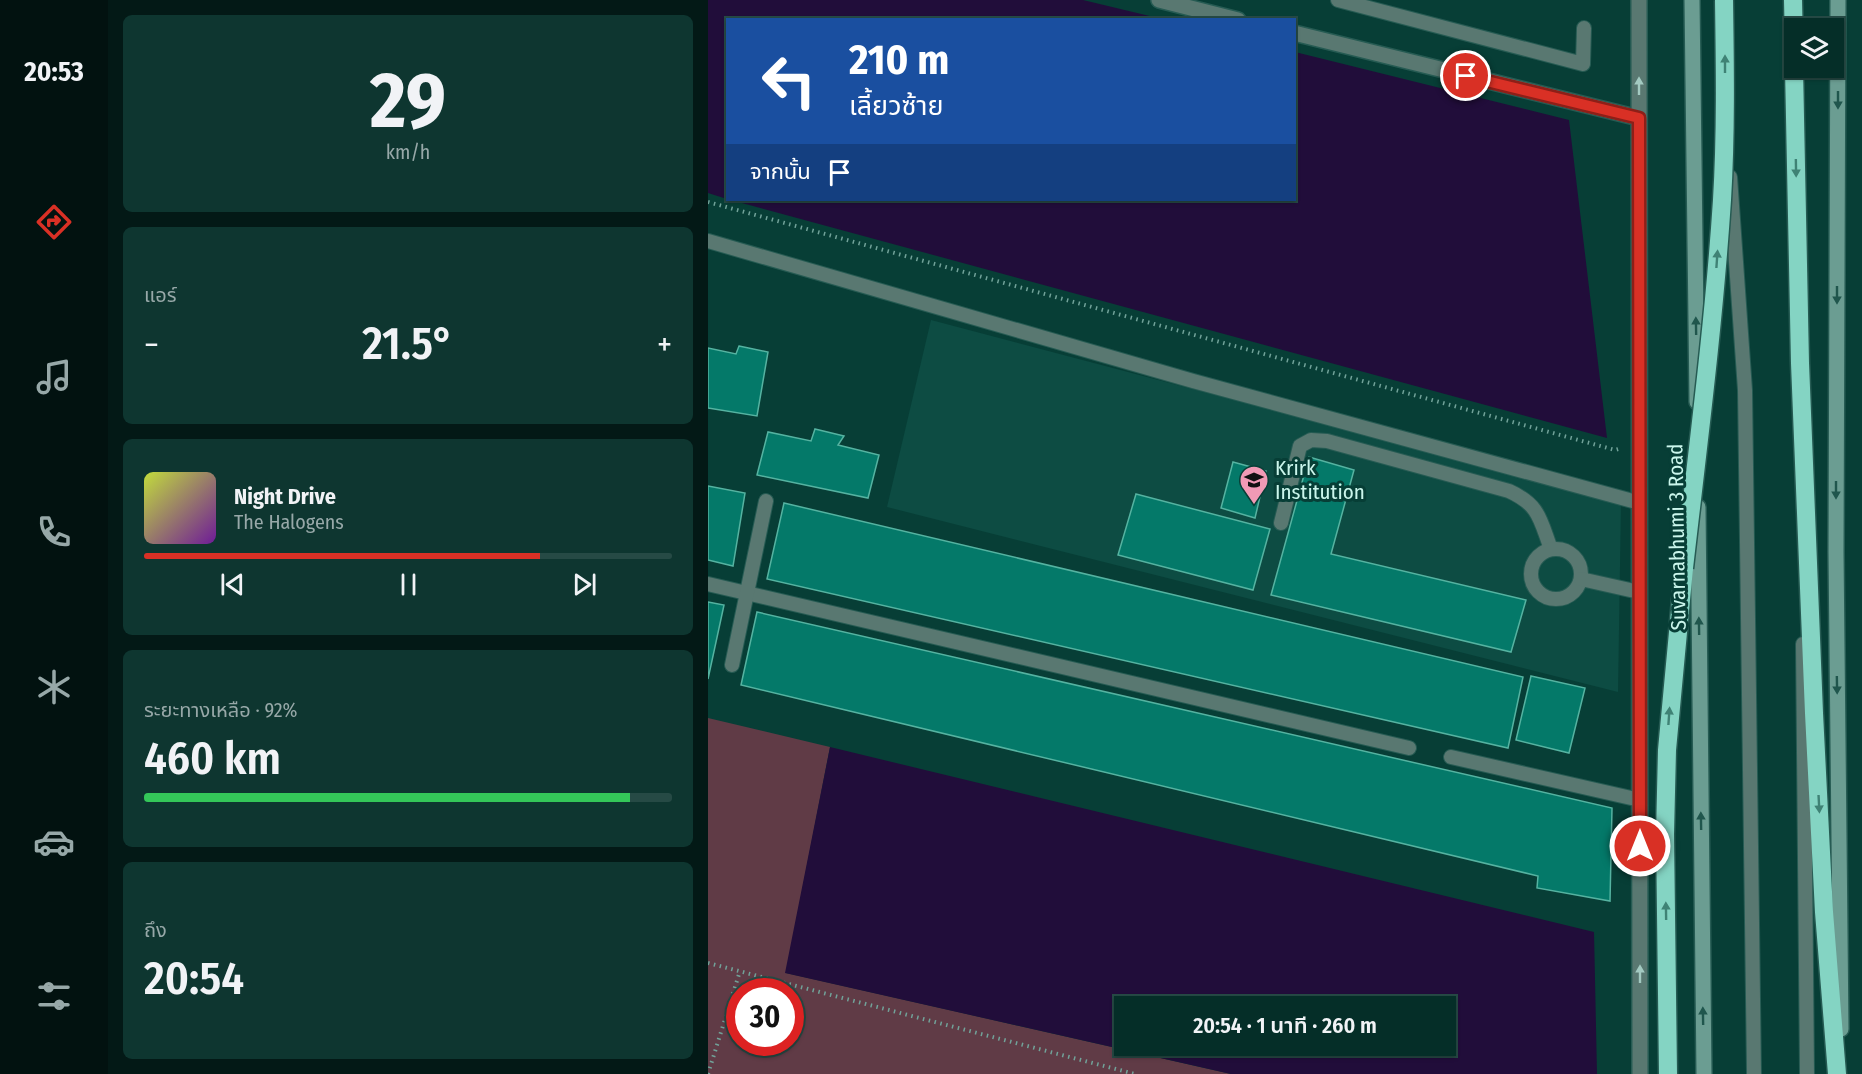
<!DOCTYPE html>
<html lang="th">
<head>
<meta charset="utf-8">
<style>
	body { margin:0; font-family:"Fira Sans Condensed","Noto Sans Thai",sans-serif; background:#0e3630; color:#f1f3f6; height:100vh; display:flex; flex-direction:column; font-size:22px; white-space:nowrap }
	* { box-sizing:border-box; margin:0 }
	p { font-size:20px; color:#97a8a8 }
	.icon { flex:none; width:33px; height:33px; fill:none; stroke:currentColor; stroke-width:2; stroke-linecap:round; stroke-linejoin:round }
	.map { position:relative; flex:1; overflow:hidden }
	.sheet { display:flex; flex-direction:column; gap:15px; padding:15px; background:#031916; width:600px }
	.sheet>* { flex:none }
	.hud { position:absolute; left:18px; top:18px; width:570px; height:183px; border-radius:0px; box-shadow:0 2px 4px #0004,0 0 0 2px #264a45; background:#1a4fa0; color:#fff; overflow:hidden }
	.controls { position:absolute; left:1076px; top:18px; display:grid; gap:12px }
	.controls a { display:grid; place-items:center; width:60px; height:60px; border-radius:0px; background:#052e28; box-shadow:0 2px 4px #0004,0 0 0 2px #264a45; font-size:30px }
	.speed { position:absolute; left:18px; top:978px; display:flex; gap:12px; font-size:30px; font-weight:700; text-align:center }
	.speed>* { display:grid; place-content:center; width:78px; height:78px; border-radius:50%; background:#052e28; box-shadow:0 2px 4px #0004,0 0 0 2px #264a45; line-height:1 }
	.speed .limit { border:9px solid #d22; background:#fff; color:#111 }
	.pin { position:absolute; display:grid; place-items:center; width:51px; height:51px; color:#fff; margin:-26px; border:3px solid #fff; border-radius:50%; box-shadow:0 2px 6px #0007 }
	.me { position:absolute; width:66px; margin:-33px; rotate:0deg; stroke-linejoin:round; filter:drop-shadow(0 0 4px #0008) }
	.turn { display:flex; align-items:center; gap:21px; height:126px; padding:0 24px; font-size:27px }
	.turn .icon { width:78px; height:78px; stroke-width:2.5 }
	.turn b { display:block; font-size:42px; line-height:51px }
	.then { display:flex; align-items:center; height:57px; padding:0 24px; background:#0003; gap:12px; font-size:22px }
	.big { font-size:45px; font-weight:600; line-height:1.1 }
	.sheet .card { flex:1; display:flex; flex-direction:column; justify-content:center; gap:9px; min-width:0; padding:0 21px; border-radius:9px; background:#0e3630 }
	.sheet .dial { align-items:center; gap:0 }
	.dial b { font-size:78px; line-height:1 }
	.song { display:flex; align-items:center; gap:18px }
	.cover { width:72px; height:72px; border-radius:9px; background:linear-gradient(135deg,hsl(70 70% 55%),hsl(280 70% 35%)) }
	.played { height:6px; border-radius:3px; background:linear-gradient(90deg,#d93025 75%,#264a45 75%) }
	.keys { display:flex; justify-content:space-around; direction:ltr }
	.heat { display:flex; justify-content:space-between; align-items:center; font-size:33px; direction:ltr }
	.charge { height:9px; border-radius:4px; background:linear-gradient(90deg,#34c759 92%,#264a45 0) }
	.trip { position:absolute; left:406px; top:996px; width:342px; height:60px; border-radius:0px; background:#052e28; box-shadow:0 2px 4px #0004,0 0 0 2px #264a45; font-weight:600; line-height:60px; text-align:center }
	main { display:flex; flex:1; min-height:0 }
	.tab-bar { display:flex; flex-direction:column; width:108px; justify-content:space-around; align-items:center; background:#021210; color:#97a8a8 }
	.tab-bar .icon { width:42px; height:42px }
	.tab-bar .current { color:#d93025 }
	.tab-bar b { font-size:27px; color:#f1f3f6 }
	.map>svg:first-child { display:block }
</style>
</head>
<body>
<main>
<nav class="tab-bar">
<b>20:53</b>
<svg class="icon current" aria-label="directions" viewBox="0 0 24 24"><path d="M12 3l9 9-9 9-9-9zM9 14v-3h6M13 9l2 2-2 2"/></svg>
<svg class="icon" aria-label="music" viewBox="0 0 24 24"><path d="M9 18V5l10-2v13"/><circle cx="6" cy="18" r="3"/><circle cx="16" cy="16" r="3"/></svg>
<svg class="icon" aria-label="phone" viewBox="0 0 24 24"><path d="M5 4h4l2 5-3 2q2 4 5 5l2-3 5 2v4C11 20 4 13 5 4z"/></svg>
<svg class="icon" aria-label="climate" viewBox="0 0 24 24"><path d="M12 3v18M4 7l16 10M4 17L20 7"/></svg>
<svg class="icon" aria-label="car" viewBox="0 0 24 24"><path d="M5 17H2v-5l4-1 3-4h7l3 4 3 1v5h-3M9 17h6M6 11h13"/><circle cx="7" cy="17" r="2"/><circle cx="17" cy="17" r="2"/></svg>
<svg class="icon" aria-label="filters" viewBox="0 0 24 24"><path d="M4 7h16M4 17h16"/><circle cx="9" cy="7" r="2"/><circle cx="15" cy="17" r="2"/></svg>
</nav>
<section class="sheet">
<div class="card dial"><b>29</b><p>km/h</p></div>
<div class="card"><p>แอร์</p>
<div class="heat"><a>−</a><b class="big">21.5°</b><a>+</a></div>
</div>
<div class="card">
<div class="song"><i class="cover"></i><div><b>Night Drive</b><p>The Halogens</p></div></div>
<div class="played"></div>
<div class="keys"><svg class="icon" aria-label="previous" viewBox="0 0 24 24"><path d="M18 5L8 12l10 7zM5 5v14"/></svg><svg class="icon" aria-label="pause" viewBox="0 0 24 24"><path d="M8 5v14M16 5v14"/></svg><svg class="icon" aria-label="next" viewBox="0 0 24 24"><path d="M6 5l10 7-10 7zM19 5v14"/></svg></div>
</div>
<div class="card"><p>ระยะทางเหลือ · 92%</p><b class="big">460 km</b><div class="charge"></div></div>
<div class="card"><p>ถึง</p><b class="big">20:54</b></div>
</section>
<div class="map">
<svg width="1154" height="1074" viewBox="0 0 1154 1074">
	<rect width="100%" height="100%" fill="#073e36"/>
	<!-- built -->
	<polygon fill="#0d4c43" points="223,320 913,502 910,692 179,507"/>
	<!-- green -->
	<path fill="#603b46" fill-rule="evenodd" d="M 0,718 L 122,747 L 78,973 L 523,1074 L 0,1074 ZM 32,992 L 82,992 L 82,1042 L 32,1042 Z"/>
	<!-- water -->
	<g fill="#210d3a" fill-rule="evenodd">
		<polygon points="0,0 375,0 454,19 20,20 19,199 0,193"/>
		<polygon points="587,52 861,120 899,438 23,200 586,200"/>
		<path d="M 122,747 L 886,932 L 889,1074 L 523,1074 L 77,973 ZM 417,1006 L 738,1006 L 738,1046 L 417,1046 Z"/>
	</g>
	<!-- building -->
	<g fill="#047969" stroke="#55b3a1" stroke-width="1.5">
		<polygon points="31,346 60,352 49,416 0,408 0,348 28,354"/>
		<polygon points="107,429 136,436 130,445 171,455 160,498 49,475 60,432 103,441"/>
		<polygon points="601,457 646,470 623,554 818,600 803,652 563,595"/>
		<polygon points="525,462 558,471 547,518 513,508"/>
		<polygon points="0,486 37,493 25,566 0,560"/>
		<polygon points="428,494 562,529 545,590 410,555"/>
		<polygon points="76,503 815,677 800,748 59,579"/>
		<polygon points="0,602 16,605 0,679"/>
		<polygon points="49,612 904,808 902,901 829,888 830,876 33,685"/>
		<polygon points="823,676 877,688 861,753 808,740"/>
	</g>
	<g fill="none" stroke-linecap="round" stroke-linejoin="round">
		<!-- service casing -->
		<g stroke="#265b53" stroke-width="16">
			<g id="service">
				<polyline points="630,0 875,64 876,28"/>
				<polyline points="1022,177 1037,390 1046,1074"/>
				<polyline points="0,241 485,381 932,503"/>
				<path d="M 573,523 L 592,446 L 603,440 L 619,441 L 801,491 C 832,505 832,520 843,549"/>
				<circle cx="848" cy="574" r="25"/>
				<polyline points="873,579 931,592"/>
				<polyline points="0,584 701,748"/>
				<polyline points="1095,644 1099,1074"/>
				<polyline points="24,665 58,501"/>
				<polyline points="743,757 932,800"/>
			</g>
		</g>
		<!-- minor casing -->
		<g stroke="#265b53" stroke-width="18">
			<g id="minor">
				<polyline points="451,0 530,20"/>
				<polyline points="931,0 932,1074"/>
				<polyline points="586,33 931,118"/>
			</g>
		</g>
		<!-- secondary casing -->
		<g stroke="#265b53" stroke-width="18">
			<g id="secondary">
				<polyline points="984,0 989,402"/>
				<polyline points="1130,0 1128,552 1133,1029"/>
				<polyline points="990,507 996,1074"/>
			</g>
		</g>
		<!-- motorway casing -->
		<g stroke="#265b53" stroke-width="21">
			<g id="motorway">
				<polyline points="1085,0 1086,45"/>
				<polyline points="1086,68 1092,363 1106,713 1116,912 1129,1074"/>
				<polyline points="960,1074 957,834 959,750 976,568"/>
			</g>
		</g>
		<!-- path -->
		<g stroke="#71a299" stroke-width="4" stroke-dasharray="1.5 4.5" stroke-linecap="butt">
			<polyline points="0,202 907,450 914,448"/>
			<polyline points="0,963 427,1074"/>
			<polyline points="0,1074 32,971"/>
		</g>
		<!-- service -->
		<use href="#service" stroke="#597871" stroke-width="14"/>
		<!-- minor -->
		<use href="#minor" stroke="#597871" stroke-width="15"/>
		<!-- secondary -->
		<use href="#secondary" stroke="#6b9d92" stroke-width="15"/>
		<!-- motorway -->
		<use href="#motorway" stroke="#84d4c3" stroke-width="18"/>
		<!-- motorway-bridge casing -->
		<g stroke="#265b53" stroke-width="21" stroke-linecap="butt">
			<path id="motorway-bridge" d="M 976,568 C 990,446 1006,323 1014,200 C 1018,134 1017,67 1016,0"/>
		</g>
		<!-- motorway-bridge -->
		<use href="#motorway-bridge" stroke="#84d4c3" stroke-width="18"/>
	</g>
	<!-- one-way arrows -->
	<defs><path id="oneway-solid" d="M-6-.8H1V-3.2L6.5 0L1 3.2V.8H-6Z" transform="scale(1.5)"/></defs>
	<g fill="#3f8275">
		<use href="#oneway-solid" transform="translate(1017 64) rotate(-90)"/>
		<use href="#oneway-solid" transform="translate(1088 168) rotate(89)"/>
		<use href="#oneway-solid" transform="translate(1009 259) rotate(-86)"/>
		<use href="#oneway-solid" transform="translate(961 716) rotate(-86)"/>
		<use href="#oneway-solid" transform="translate(1111 804) rotate(87)"/>
		<use href="#oneway-solid" transform="translate(958 911) rotate(-91)"/>
	</g>
	<g fill="#a3cac1">
		<use href="#oneway-solid" transform="translate(931 86) rotate(-90)"/>
		<use href="#oneway-solid" transform="translate(932 974) rotate(-90)"/>
	</g>
	<g fill="#20564d">
		<use href="#oneway-solid" transform="translate(1130 100) rotate(90)"/>
		<use href="#oneway-solid" transform="translate(1129 295) rotate(90)"/>
		<use href="#oneway-solid" transform="translate(988 326) rotate(-91)"/>
		<use href="#oneway-solid" transform="translate(1128 490) rotate(90)"/>
		<use href="#oneway-solid" transform="translate(991 626) rotate(-91)"/>
		<use href="#oneway-solid" transform="translate(1129 685) rotate(89)"/>
		<use href="#oneway-solid" transform="translate(993 821) rotate(-91)"/>
		<use href="#oneway-solid" transform="translate(995 1016) rotate(-91)"/>
	</g>
	<g fill="none" stroke-linecap="round" stroke-linejoin="round">
		<!-- route casing -->
		<g stroke="#8d1f18" stroke-width="15">
			<polyline id="route" points="758,76 931,118 932,846"/>
		</g>
		<!-- route -->
		<use href="#route" stroke="#d93025" stroke-width="10"/>
	</g>
	<!-- icons -->
	<defs>
		<g id="university-pin" transform="scale(1.5)"><path d="M0 17L-7.5 6A9.5 9.5 0 1 1 7.5 6Z" fill="#f09ab5" stroke="#073e36"/><path d="M0-5L7-2L0 1L-7-2ZM-4 1L0 2.5L4 1V4Q0 6-4 4Z" fill="#111"/></g>
	</defs>
	<g fill-rule="evenodd">
		<use href="#university-pin" x="546" y="480"/>
	</g>
	<g text-anchor="middle" dominant-baseline="central" stroke-width="6" stroke-linejoin="round" paint-order="stroke">
		<!-- poi labels -->
		<g font-size="21" fill="#cbf6ec" stroke="#073e36" text-anchor="start">
			<text x="567" y="468">Krirk<tspan x="567" dy="24">Institution</tspan></text>
		</g>
		<!-- street labels -->
		<g font-size="21" fill="#cbf6ec" stroke="#073e36">
			<text transform="translate(969 537) rotate(-91)">Suvarnabhumi 3 Road</text>
		</g>
	</g>
</svg>
<div class="controls">
<a><svg class="icon" aria-label="layers" viewBox="0 0 24 24"><path d="M12 4l9 5-9 5-9-5zM3 14l9 5 9-5"/></svg></a>
</div>
<div class="speed"><div class="limit">30</div></div>
<div class="pin" style="left:758px;top:76px;background:#d93025"><svg class="icon" aria-label="arrive" viewBox="0 0 24 24"><path d="M6 21V4h12l-3 4 3 4H6"/></svg></div>
<svg class="me" style="left:932px;top:846px" viewBox="-20 -20 40 40"><circle r="17" fill="#d93025" stroke="#fff" stroke-width="3"/><path d="M0-11L8 9 0 5-8 9z" fill="#fff"/></svg>
<div class="trip">20:54 · 1 นาที · 260 m</div>
<div class="hud">
<div class="turn"><svg class="icon" aria-label="left" viewBox="0 0 24 24"><path d="M17 20v-9H6M10 6l-5 5 5 5"/></svg><div><b>210 m</b>เลี้ยวซ้าย</div></div>
<div class="then">จากนั้น<svg class="icon" aria-label="arrive" viewBox="0 0 24 24"><path d="M6 21V4h12l-3 4 3 4H6"/></svg></div>
</div>
</div>
</main>
</body>
</html>
